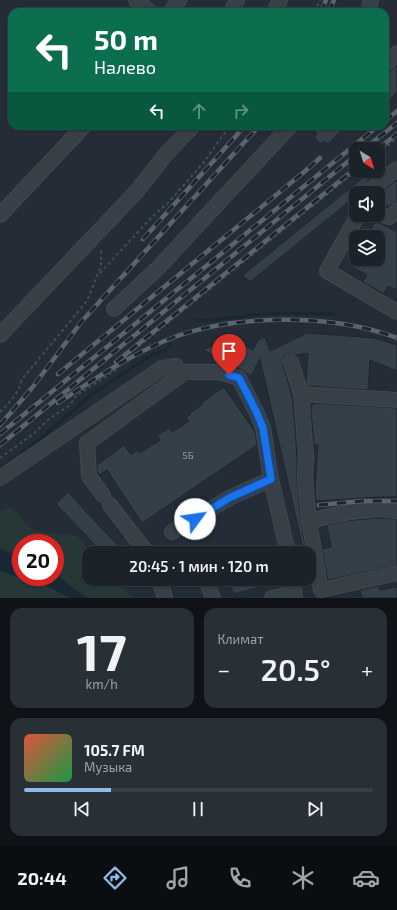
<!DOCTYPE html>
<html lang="ru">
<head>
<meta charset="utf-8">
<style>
	body { margin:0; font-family:"Exo 2",sans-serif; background:#282f35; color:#f1f3f6; height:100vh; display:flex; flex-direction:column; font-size:15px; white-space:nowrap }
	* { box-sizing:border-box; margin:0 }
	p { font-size:13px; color:#a0a4a8 }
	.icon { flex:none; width:22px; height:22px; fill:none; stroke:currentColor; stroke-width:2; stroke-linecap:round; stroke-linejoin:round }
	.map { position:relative; height:598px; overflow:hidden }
	.panel { display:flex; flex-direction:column; gap:10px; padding:10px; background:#0f1317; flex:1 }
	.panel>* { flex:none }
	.banner { position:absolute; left:8px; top:8px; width:381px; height:122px; border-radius:12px; box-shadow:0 1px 3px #0004,0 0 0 1px #393f46; background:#0b6e4f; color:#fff; overflow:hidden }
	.needle { width:26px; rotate:142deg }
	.controls { position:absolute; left:349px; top:142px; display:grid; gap:8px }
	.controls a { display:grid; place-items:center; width:36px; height:36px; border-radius:8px; background:#1b2229; box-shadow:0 1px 3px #0004,0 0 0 1px #393f46; font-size:20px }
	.speed { position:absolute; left:12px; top:534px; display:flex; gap:8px; font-size:20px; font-weight:700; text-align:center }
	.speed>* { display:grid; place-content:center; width:52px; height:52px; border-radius:50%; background:#1b2229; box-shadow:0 1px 3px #0004,0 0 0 1px #393f46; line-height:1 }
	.speed .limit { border:6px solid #d22; background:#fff; color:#111 }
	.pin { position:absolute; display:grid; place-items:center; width:34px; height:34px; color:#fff; margin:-41px -17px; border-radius:50% 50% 50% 0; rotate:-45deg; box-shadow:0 0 4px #0007 }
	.pin .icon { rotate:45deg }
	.me { position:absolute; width:44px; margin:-22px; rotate:59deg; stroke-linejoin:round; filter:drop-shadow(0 0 3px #0008) }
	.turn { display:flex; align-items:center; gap:14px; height:84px; padding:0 20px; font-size:18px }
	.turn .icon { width:52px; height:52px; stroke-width:2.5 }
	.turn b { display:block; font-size:28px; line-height:34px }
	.lanes { display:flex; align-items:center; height:38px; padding:0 20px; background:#0003; justify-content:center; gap:20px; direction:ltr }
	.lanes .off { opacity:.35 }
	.big { font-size:30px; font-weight:600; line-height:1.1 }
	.panel .card { flex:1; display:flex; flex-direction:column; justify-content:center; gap:6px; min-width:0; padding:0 14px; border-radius:12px; background:#282f35 }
	.panel .dial { align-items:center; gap:0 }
	.dial b { font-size:52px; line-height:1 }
	.song { display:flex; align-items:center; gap:12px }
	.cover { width:48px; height:48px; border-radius:6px; background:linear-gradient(135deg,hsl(10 70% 55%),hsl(140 70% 35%)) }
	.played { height:4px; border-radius:2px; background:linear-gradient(90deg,#90baea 25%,#393f46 25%) }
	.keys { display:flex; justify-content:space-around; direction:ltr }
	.heat { display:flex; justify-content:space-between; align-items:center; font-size:22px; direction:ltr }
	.panel .tiles { flex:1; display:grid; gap:10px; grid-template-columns:1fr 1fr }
	.card:last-child { grid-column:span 2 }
	.trip { position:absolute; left:82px; top:546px; width:234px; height:40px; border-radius:12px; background:#1b2229; box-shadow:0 1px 3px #0004,0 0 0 1px #393f46; font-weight:600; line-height:40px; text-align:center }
	.menu { display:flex; height:64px; justify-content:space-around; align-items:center; background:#0b0e10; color:#a0a4a8 }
	.menu .icon { width:28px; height:28px }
	.menu .on { color:#90baea }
	.menu b { font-size:18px; color:#f1f3f6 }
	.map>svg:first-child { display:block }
</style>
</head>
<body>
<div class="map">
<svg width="397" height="598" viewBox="0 0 397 598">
	<rect width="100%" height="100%" fill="#242d37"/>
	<!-- green -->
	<g fill="#263738">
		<polygon points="11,507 34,531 77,536 92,553 89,553 89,579 115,579 133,598 91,598 74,589 55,571 55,543 21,543 21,555 0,548 0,511"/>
		<polygon points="0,571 19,577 37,581 70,598 0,598"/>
	</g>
	<!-- water -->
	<polygon fill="#192633" points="0,550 21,558 21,577 55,577 55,573 74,590 87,598 70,598 37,581 19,577 0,571"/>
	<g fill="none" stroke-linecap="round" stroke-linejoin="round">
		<!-- stream -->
		<g stroke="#192633" stroke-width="3">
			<path d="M 196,320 C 214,322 232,317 250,315 C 278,312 306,314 334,314"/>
			<polyline points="0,469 44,436 91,395 153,354 164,351 171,344"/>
		</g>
	</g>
	<!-- building -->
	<g fill="#343f4a" stroke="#1f262e">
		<polygon points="397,65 397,92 385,104 385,74 391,71"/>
		<polygon points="318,126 346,126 328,144 324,141 321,144 314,137 317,134 314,131"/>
		<polygon points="371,171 374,171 377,174 366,182 361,192 356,193 356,196 250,282 243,275"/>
		<polygon points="397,180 397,203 386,207 378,197 378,194"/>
		<polygon points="375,222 382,224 397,232 397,290 388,286 384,294 363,282 367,275 352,267 355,259 378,259 378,237 367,237"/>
		<polygon points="307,333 374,338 397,345 397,371 370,360 368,390 307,386 306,382 308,353 295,355 289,354 284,357 283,365 290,389 293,403 297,456 297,479 301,522 306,553 304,553 260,359 251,376 244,371 203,350 230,337 253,350 258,340 265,337 270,351"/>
		<polygon points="224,387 255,432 257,445 142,523 107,470 99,475 97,472 97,465 124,445 131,455 138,450 140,453 160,440 157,436 169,428 172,432 189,421 186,417 191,414 190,413 202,405 201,403"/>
		<polygon points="315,403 397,408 397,497 377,497 316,501 315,491 318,445 314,445 311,412 311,406"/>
		<polygon points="68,492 89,515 125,553 103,553 56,504"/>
		<polygon points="376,518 397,519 397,565 328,580 322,549 331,547 327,525 344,521"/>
		<polygon points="229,579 281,579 282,582 233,594"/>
		<polygon points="379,586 380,590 397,587 397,598 362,598 360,590"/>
	</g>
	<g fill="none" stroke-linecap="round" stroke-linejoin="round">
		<!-- minor casing -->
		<g stroke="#414850" stroke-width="16">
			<g id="minor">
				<polyline points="136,0 150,12"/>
				<polyline points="171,12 179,0"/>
				<polyline points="231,12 237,0"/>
				<polyline points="274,12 280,0"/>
				<polyline points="368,12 371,0"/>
				<polyline points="385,65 397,53"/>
				<polyline points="369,193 371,189 397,169"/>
				<polyline points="378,214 389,217 397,211"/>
				<polyline points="0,215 84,126"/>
				<polyline points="358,215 327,271 397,312"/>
				<polyline points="114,309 158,268 290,126"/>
				<polyline points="0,335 137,191 166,154 193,126"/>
				<polyline points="291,362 301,394 306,456 305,478 309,521"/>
				<polyline points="301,394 397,400"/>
				<polyline points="0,478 162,368 176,366"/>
				<polyline points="103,495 89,476 87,443 185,372 220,372 239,378 256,411 263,428 271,479 288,553"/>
				<polyline points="110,505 147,553"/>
				<polyline points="397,511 376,509 343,513 309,521 321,590 397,573"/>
				<polyline points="172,532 229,498 271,479"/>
				<polyline points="159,579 165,598"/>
				<polyline points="292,579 295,598"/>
				<polyline points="208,585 213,598"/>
				<polyline points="272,598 294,593"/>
			</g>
		</g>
		<!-- path -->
		<g stroke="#3e5050" stroke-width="2" stroke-dasharray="3 3" stroke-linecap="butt">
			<polyline points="315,12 320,0"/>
			<polyline points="378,153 397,138"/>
			<polyline points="100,273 151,218 169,202 204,162 224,134 233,126"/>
			<path d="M 0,412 C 10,402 19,393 22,379 L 87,301 L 101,266 L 101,250 L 99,248"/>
			<polyline points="0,458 32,435 49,419 70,405 77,395 116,370 123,359 356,171"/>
		</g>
		<!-- minor -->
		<use href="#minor" stroke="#373f47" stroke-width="14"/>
		<!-- rail casing -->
		<g stroke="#5a646e" stroke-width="4.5">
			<g id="rail">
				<polyline points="321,12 326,0"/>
				<polyline points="329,12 334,0"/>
				<polyline points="385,121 397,111"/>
				<polyline points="364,149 397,123"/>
				<polyline points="378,149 397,134"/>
				<polyline points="143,239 245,126"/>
				<polyline points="116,362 356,168"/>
				<polyline points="58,374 304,172 320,158"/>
				<path d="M 58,403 C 96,378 134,352 177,336 C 239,314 335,314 397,338"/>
				<polyline points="0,425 32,388 82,321 259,126"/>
				<polyline points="0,434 378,126"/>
				<polyline points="0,445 356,155"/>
				<polyline points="319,505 362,501 397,501"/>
			</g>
		</g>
		<!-- rail -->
		<use href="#rail" stroke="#1d242c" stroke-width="3" stroke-dasharray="9" stroke-linecap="butt"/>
	</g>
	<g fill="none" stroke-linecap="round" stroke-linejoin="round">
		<!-- route casing -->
		<g stroke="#114b97" stroke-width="10">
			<polyline id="route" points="195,519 229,498 271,479 263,428 256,411 239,378 229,375"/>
		</g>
		<!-- route -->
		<use href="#route" stroke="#1a73e8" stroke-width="7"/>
	</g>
	<g text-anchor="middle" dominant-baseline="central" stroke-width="4" stroke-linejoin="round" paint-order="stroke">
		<!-- number labels -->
		<g font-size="10" fill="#919aa4">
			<text x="188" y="455">5Б</text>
		</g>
	</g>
</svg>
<div class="controls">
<a><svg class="needle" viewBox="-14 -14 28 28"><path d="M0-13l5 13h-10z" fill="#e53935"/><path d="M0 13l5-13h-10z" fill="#a0a4a8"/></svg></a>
<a><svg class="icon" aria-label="sound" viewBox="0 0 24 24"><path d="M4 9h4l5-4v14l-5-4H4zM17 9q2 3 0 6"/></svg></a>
<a><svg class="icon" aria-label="layers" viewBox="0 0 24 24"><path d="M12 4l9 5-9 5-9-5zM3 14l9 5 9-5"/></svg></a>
</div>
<div class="speed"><div class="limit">20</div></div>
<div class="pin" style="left:229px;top:375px;background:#d93025"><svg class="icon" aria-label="arrive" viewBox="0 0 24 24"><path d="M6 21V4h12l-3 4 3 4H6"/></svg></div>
<svg class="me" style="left:195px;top:519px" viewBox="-20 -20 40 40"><circle r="19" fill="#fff"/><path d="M0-13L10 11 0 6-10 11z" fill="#1a73e8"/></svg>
<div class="trip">20:45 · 1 мин · 120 m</div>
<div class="banner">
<div class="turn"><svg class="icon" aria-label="left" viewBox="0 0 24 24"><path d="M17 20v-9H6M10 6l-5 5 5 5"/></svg><div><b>50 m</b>Налево</div></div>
<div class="lanes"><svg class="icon" aria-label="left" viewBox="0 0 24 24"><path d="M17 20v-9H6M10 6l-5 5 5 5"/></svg><svg class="icon off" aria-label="ahead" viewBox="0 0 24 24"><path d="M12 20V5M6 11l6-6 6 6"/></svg><svg class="icon off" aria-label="right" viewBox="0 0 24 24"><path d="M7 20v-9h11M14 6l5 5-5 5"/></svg></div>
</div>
</div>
<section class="panel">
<div class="tiles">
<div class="card dial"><b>17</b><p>km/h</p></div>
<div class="card"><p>Климат</p>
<div class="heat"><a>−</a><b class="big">20.5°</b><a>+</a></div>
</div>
<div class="card">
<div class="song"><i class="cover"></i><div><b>105.7 FM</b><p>Музыка</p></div></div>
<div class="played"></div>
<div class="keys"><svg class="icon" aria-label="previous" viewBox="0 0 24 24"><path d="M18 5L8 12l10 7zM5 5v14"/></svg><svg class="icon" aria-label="pause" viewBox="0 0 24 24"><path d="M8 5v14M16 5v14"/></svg><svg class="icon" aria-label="next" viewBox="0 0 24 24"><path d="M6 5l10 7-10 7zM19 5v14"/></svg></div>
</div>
</div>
</section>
<nav class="menu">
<b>20:44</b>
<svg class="icon on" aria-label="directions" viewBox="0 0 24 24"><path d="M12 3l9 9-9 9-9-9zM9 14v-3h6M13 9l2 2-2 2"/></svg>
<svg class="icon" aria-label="music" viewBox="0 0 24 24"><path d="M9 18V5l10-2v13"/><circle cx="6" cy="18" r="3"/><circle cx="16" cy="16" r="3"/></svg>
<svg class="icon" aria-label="phone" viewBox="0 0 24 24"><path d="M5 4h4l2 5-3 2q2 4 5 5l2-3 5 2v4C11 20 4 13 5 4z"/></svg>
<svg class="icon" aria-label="climate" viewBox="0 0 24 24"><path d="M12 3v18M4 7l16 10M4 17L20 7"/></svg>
<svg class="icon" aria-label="car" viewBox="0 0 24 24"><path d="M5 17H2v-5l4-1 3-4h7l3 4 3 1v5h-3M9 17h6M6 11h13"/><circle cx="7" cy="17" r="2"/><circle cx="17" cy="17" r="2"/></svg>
</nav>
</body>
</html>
